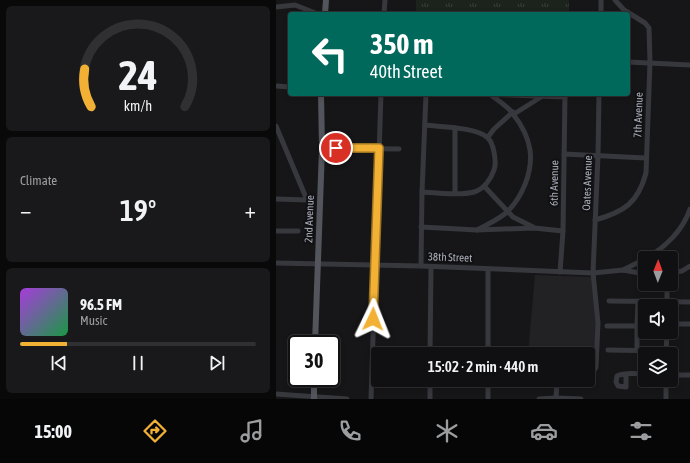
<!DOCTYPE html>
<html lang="en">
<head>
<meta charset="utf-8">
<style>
	body { margin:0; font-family:"Asap Condensed",sans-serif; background:#19191b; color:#f1f3f6; height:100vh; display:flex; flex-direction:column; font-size:15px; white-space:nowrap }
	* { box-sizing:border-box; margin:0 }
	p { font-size:13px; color:#9c9d9f }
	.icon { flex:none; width:22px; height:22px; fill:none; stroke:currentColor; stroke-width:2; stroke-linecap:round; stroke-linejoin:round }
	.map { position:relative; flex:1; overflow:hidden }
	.sheet { display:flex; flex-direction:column; gap:6px; padding:6px; background:#09090a; width:276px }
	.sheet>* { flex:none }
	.banner { position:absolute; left:12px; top:12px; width:342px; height:84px; border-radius:4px; box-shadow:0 2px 6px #0003,0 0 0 1px #303032; background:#00695c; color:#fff; overflow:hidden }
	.needle { width:26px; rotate:1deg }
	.tools { position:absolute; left:362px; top:251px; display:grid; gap:8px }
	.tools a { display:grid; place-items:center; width:40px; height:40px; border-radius:4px; background:#101012; box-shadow:0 2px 6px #0003,0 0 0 1px #303032; font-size:20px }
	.speed { position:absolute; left:12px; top:335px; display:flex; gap:8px; font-size:20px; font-weight:700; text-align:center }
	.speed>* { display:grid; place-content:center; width:52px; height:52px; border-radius:50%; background:#101012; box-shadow:0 2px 6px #0003,0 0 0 1px #303032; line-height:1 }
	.speed .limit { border:2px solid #111; border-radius:6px; background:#fff; color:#111 }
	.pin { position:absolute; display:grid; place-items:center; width:34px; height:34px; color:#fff; margin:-17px; border:2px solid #fff; border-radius:50%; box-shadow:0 1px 4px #0007 }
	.me { position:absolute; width:44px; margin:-22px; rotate:2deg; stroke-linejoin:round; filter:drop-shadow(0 0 3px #0008) }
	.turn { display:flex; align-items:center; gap:14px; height:84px; padding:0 16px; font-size:18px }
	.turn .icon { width:52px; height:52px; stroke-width:2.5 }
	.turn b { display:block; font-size:28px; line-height:34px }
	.big { font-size:30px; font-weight:600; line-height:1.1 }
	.sheet .card { flex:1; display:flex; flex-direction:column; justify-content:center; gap:6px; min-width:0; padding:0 14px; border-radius:6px; background:#19191b }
	.sheet .dial { align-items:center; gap:0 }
	.dial svg { height:104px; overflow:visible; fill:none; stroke:#303032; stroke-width:7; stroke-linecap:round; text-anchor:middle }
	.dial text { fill:#f1f3f6; stroke:none }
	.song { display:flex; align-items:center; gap:12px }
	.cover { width:48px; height:48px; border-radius:6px; background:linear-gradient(135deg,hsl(280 70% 55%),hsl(140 70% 35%)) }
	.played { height:4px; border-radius:2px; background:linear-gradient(90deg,#f2b134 20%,#303032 20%) }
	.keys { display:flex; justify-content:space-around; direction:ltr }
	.heat { display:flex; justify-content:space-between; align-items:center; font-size:22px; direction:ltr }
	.trip { position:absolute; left:95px; top:347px; width:224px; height:40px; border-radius:4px; background:#101012; box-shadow:0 2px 6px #0003,0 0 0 1px #303032; font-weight:600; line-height:40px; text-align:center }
	.dock { display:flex; height:64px; justify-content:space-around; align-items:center; background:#060607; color:#9c9d9f }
	.dock .icon { width:28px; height:28px }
	.dock .current { color:#f2b134 }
	.dock b { font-size:18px; color:#f1f3f6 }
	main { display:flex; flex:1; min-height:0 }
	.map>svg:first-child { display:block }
</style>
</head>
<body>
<main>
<section class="sheet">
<div class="card dial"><svg viewBox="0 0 100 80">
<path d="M14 69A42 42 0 1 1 86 69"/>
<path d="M14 69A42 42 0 0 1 9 40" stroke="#f2b134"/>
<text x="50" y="56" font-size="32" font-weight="700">24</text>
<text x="50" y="72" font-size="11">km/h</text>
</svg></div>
<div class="card"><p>Climate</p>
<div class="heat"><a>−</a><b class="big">19°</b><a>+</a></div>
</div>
<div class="card">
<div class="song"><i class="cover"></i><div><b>96.5 FM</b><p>Music</p></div></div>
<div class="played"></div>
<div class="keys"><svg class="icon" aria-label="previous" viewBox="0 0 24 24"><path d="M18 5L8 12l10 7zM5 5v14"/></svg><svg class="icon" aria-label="pause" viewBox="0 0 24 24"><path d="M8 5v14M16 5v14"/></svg><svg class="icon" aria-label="next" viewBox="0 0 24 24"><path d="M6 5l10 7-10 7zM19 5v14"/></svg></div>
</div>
</section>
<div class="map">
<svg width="414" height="399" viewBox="0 0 414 399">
	<defs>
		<pattern id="grass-tufts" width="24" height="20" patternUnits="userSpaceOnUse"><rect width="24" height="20" fill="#1c231d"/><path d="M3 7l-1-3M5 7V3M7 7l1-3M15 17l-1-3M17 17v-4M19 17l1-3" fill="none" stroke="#3a403c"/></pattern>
	</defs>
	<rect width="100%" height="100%" fill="#161618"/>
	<!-- built -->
	<polygon fill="#222225" points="259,275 315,277 320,323 319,357 316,370 312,370 312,354 252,354"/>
	<!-- grass -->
	<rect fill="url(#grass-tufts)" x="140" y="0" width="153" height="14"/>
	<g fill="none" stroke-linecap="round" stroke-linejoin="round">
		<!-- minor -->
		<g stroke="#37383d" stroke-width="5">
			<polyline points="0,7 19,5 42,14"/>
			<polyline points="108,14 109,0"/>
			<polyline points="325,14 325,0"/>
			<polyline points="352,62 414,65"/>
			<polyline points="0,86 14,87"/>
			<polyline points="202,94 289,97"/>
			<polyline points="0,126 31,200 0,199"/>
			<polyline points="179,128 179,193"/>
			<polyline points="212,137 218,129 237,112 238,114 265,97"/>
			<polyline points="46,148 123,149"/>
			<polyline points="288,154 370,158"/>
			<polyline points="208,186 237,217 257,227"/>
			<path d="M 146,192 C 160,193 185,196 198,192 C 208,189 215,179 218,170 C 220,165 219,157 218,152 C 217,147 215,141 212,138 C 201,127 164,127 149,125"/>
			<path d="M 319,220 C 348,212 362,203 370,173 L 374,62 L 373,28 L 369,23 L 348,10 L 339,0"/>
			<polyline points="145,227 201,230 258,228 287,231"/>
			<path d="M 201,230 C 211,225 221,220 230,213 C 246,198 257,172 254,150 C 252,137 245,124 237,114 C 232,106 221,100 214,94"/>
			<polyline points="0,231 22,231"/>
			<path d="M 370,258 C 389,248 407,230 414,209"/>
			<polyline points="0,263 145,266 317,273 347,270 369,274"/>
			<polyline points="145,266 146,192 150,94"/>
			<polyline points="347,270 369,259"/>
			<polyline points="284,272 287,231 289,94"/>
			<polyline points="395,273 406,271 414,266"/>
			<polyline points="391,284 391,306"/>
			<polyline points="333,301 414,302"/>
			<polyline points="361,324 369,324"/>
			<polyline points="400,324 414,324"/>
			<polyline points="331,326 361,326 362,301"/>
			<path d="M 386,332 L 393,333 C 400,330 401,322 395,316"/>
			<polyline points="332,350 390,351"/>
			<polyline points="361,350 361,326"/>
			<polyline points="390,352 391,333"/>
			<polyline points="154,354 155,267"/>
			<polyline points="212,354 212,269"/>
			<polyline points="312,374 316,374 320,367 322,323 317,273 322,156 323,94"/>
			<path d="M 350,374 L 350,387 L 342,386 L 340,382 L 341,376 C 349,372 360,374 369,374"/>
			<polyline points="395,375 414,375"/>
			<polyline points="0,394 71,399"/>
			<polyline points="95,399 105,94"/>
			<polyline points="154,399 154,380"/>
			<polyline points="212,399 212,380"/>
			<polyline points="263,399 280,398 305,399"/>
			<polyline points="280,399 281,380"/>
			<polyline points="390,399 390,380"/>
		</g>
		<!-- major -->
		<g stroke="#53555c" stroke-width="6">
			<polyline points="49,14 50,0"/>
			<polyline points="39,344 46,148 45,94"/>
			<polyline points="38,399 38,378"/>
		</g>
	</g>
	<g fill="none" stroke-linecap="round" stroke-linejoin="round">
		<!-- route casing -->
		<g stroke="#9d7322" stroke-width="10">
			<polyline id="route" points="60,148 103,148 97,319"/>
		</g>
		<!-- route -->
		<use href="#route" stroke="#f2b134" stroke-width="7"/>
	</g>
	<g text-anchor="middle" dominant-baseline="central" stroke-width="4" stroke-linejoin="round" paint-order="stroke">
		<!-- street labels -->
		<g font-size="11" fill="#a8adb8" stroke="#111113">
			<text transform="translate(362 115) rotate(-88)">7th Avenue</text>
			<text transform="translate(278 183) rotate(-89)">6th Avenue</text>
			<text transform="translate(311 183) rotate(-88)">Oates Avenue</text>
			<text transform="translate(33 219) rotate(-88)">2nd Avenue</text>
			<text transform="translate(174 257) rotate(2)">38th Street</text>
		</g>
	</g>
</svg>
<div class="tools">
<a><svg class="needle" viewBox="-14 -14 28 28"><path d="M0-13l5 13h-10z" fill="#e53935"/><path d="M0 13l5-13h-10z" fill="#9c9d9f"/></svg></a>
<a><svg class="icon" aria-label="sound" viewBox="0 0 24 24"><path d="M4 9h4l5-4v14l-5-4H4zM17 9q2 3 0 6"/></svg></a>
<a><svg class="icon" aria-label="layers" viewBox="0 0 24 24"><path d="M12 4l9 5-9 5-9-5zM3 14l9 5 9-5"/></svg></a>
</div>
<div class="speed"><div class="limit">30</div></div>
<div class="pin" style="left:60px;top:148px;background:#d93025"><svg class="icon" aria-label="arrive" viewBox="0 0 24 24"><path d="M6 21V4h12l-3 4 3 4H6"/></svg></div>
<svg class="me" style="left:97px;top:319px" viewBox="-20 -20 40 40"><path d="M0-17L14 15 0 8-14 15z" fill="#f2b134" stroke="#fff" stroke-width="4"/></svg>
<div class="trip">15:02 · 2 min · 440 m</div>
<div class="banner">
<div class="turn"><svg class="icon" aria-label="left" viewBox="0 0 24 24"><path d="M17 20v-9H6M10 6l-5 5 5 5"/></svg><div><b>350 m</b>40th Street</div></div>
</div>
</div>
</main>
<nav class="dock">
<b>15:00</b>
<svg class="icon current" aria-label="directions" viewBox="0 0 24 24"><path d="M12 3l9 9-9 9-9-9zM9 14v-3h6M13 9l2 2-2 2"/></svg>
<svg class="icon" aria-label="music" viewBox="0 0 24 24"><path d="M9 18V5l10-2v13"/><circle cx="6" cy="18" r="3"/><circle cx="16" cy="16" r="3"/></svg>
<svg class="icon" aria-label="phone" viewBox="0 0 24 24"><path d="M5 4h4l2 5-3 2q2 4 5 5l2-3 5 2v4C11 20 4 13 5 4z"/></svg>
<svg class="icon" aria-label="climate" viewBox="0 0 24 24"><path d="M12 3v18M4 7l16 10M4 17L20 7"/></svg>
<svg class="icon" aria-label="car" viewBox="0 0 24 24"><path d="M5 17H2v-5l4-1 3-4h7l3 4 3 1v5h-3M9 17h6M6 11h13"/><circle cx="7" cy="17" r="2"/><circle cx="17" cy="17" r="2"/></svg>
<svg class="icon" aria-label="filters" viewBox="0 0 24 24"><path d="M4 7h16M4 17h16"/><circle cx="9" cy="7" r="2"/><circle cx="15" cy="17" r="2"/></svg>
</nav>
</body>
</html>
